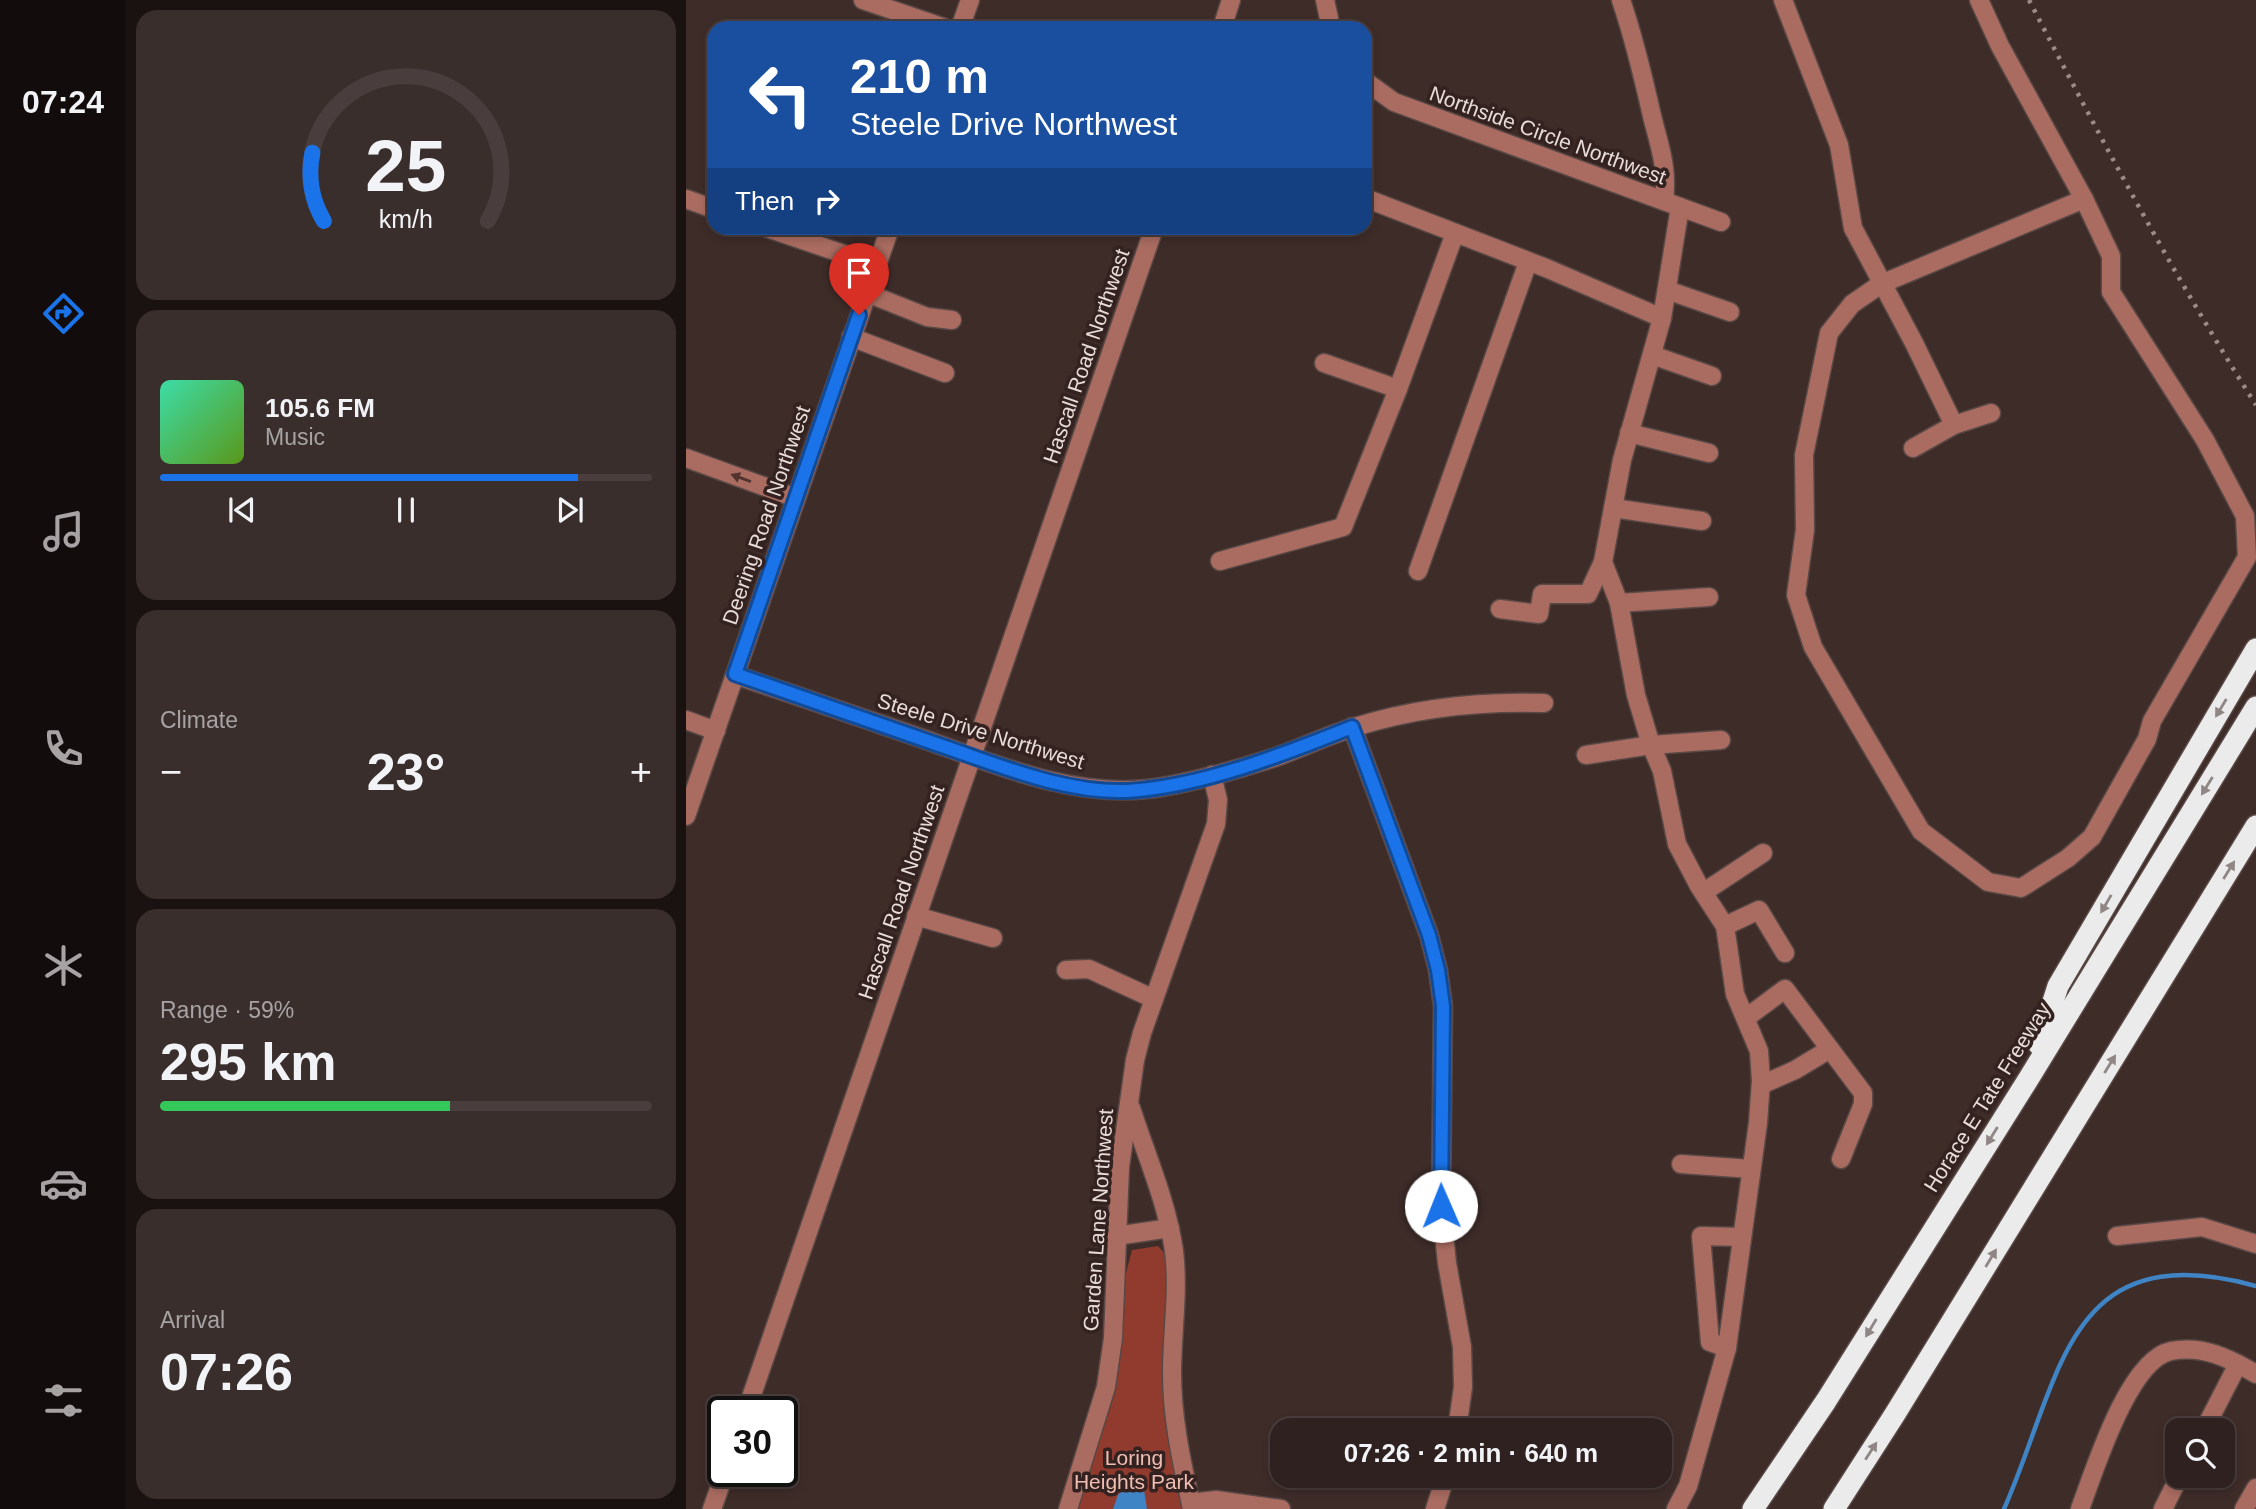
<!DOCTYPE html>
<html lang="en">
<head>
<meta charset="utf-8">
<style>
	body { margin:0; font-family:Helvetica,sans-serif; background:#3a2e2c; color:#f1f3f6; height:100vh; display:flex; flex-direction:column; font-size:26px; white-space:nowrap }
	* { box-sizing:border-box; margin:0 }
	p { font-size:23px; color:#a7a3a4 }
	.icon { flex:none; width:38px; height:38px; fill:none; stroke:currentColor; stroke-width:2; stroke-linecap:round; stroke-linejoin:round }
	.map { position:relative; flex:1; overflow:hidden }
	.panel { display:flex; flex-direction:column; gap:10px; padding:10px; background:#191211; width:560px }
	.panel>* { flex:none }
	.top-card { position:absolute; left:21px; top:21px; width:665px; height:214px; border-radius:21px; box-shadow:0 4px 10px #0003,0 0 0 2px #493e3d; background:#1a4fa0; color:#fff; overflow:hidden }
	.tools { position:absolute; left:1479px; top:1418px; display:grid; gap:14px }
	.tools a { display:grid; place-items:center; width:70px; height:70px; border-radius:14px; background:#2e211f; box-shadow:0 4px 10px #0003,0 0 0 2px #493e3d; font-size:35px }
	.speed { position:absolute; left:21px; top:1396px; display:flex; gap:14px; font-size:35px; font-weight:700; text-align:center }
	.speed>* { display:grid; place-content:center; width:91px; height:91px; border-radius:50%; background:#2e211f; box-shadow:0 4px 10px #0003,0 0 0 2px #493e3d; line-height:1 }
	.speed .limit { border:4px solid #111; border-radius:10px; background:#fff; color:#111 }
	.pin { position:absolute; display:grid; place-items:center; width:60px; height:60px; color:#fff; margin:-72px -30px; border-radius:50% 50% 50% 0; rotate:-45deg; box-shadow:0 0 7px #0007 }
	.pin .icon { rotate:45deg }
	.me { position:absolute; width:77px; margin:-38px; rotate:359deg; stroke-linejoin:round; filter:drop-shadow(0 0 5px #0008) }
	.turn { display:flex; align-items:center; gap:24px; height:147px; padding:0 28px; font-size:32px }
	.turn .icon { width:91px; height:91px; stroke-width:2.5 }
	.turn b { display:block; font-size:49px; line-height:60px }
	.then { display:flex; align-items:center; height:66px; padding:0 28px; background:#0003; gap:14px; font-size:26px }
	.big { font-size:52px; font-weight:800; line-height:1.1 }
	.panel .widget { flex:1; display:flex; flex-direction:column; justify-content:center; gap:10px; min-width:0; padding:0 24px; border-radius:21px; background:#3a2e2c }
	.panel .dial { align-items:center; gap:0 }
	.dial svg { height:182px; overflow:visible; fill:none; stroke:#493e3d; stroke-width:7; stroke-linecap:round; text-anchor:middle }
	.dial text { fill:#f1f3f6; stroke:none }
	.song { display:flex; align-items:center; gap:21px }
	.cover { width:84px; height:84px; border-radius:10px; background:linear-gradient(135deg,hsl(160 70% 55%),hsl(90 70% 35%)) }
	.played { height:7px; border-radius:4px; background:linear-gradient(90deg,#1a73e8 85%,#493e3d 85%) }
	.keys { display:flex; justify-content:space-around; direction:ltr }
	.heat { display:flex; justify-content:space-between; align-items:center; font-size:38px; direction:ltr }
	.charge { height:10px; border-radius:5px; background:linear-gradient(90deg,#34c759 59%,#493e3d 0) }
	.trip { position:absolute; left:584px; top:1418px; width:402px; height:70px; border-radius:21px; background:#2e211f; box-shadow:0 4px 10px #0003,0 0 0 2px #493e3d; font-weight:800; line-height:70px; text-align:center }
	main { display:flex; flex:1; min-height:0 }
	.dock { display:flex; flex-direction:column; width:126px; justify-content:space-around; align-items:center; background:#120d0c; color:#a7a3a4 }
	.dock .icon { width:49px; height:49px }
	.dock .active { color:#1a73e8 }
	.dock b { font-size:32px; color:#f1f3f6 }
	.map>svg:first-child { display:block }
</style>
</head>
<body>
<main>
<nav class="dock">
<b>07:24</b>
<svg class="icon active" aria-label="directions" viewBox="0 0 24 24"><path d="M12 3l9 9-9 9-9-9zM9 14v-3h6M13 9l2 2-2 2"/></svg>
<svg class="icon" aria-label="music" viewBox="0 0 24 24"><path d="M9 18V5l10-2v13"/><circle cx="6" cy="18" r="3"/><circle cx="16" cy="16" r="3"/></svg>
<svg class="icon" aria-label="phone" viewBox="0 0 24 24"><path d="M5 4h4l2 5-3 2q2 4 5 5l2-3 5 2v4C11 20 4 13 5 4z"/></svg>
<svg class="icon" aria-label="climate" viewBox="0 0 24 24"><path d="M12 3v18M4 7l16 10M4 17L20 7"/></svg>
<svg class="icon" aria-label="car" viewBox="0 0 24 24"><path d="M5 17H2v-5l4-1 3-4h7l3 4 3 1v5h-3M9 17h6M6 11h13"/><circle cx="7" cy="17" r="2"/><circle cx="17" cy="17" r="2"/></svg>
<svg class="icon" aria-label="filters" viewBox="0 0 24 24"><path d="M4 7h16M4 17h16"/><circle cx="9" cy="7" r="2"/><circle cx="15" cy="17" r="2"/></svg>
</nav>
<section class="panel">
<div class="widget dial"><svg viewBox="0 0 100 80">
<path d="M14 69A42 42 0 1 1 86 69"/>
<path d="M14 69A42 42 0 0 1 9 39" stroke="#1a73e8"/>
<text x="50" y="56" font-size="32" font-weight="700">25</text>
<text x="50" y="72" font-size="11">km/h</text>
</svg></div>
<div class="widget">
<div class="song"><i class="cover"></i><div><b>105.6 FM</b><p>Music</p></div></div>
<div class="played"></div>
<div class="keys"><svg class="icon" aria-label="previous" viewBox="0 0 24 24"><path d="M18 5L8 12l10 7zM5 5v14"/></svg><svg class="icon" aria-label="pause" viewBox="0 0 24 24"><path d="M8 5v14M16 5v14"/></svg><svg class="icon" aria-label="next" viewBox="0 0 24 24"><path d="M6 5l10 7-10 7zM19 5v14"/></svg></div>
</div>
<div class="widget"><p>Climate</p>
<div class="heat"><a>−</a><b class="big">23°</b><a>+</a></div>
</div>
<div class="widget"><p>Range · 59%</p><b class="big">295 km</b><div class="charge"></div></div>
<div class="widget"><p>Arrival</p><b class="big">07:26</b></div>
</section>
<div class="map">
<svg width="1570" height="1509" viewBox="0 0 1570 1509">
	<rect width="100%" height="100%" fill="#3e2c29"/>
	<!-- green -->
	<polygon fill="#903b2e" points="472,1246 481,1256 486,1288 480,1373 484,1448 499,1509 391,1509 430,1390 440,1273 446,1250"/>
	<!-- water -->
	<polygon fill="#3f84c4" points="442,1485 452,1485 458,1490 461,1509 427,1509 432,1495"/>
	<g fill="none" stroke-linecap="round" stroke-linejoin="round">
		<!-- stream -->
		<path stroke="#3f84c4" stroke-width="4.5" d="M 1318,1509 C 1376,1378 1379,1234 1570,1286"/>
		<!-- minor casing -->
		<g stroke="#594845" stroke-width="21">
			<g id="minor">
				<polyline points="177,0 259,28"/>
				<polyline points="639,0 645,28"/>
				<path d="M 935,0 C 948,38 957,76 966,116 C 974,148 982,168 978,201"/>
				<polyline points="1097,0 1153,145 1167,228 1228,343 1268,425"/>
				<polyline points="1293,0 1314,46 1398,199"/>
				<polyline points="274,28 284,0"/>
				<polyline points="536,28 545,0"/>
				<polyline points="679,81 708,102 1035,222"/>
				<polyline points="679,198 860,268 976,318"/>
				<polyline points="0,199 28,209"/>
				<polygon points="1398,199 1425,256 1425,292 1519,440 1559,516 1561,557 1466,721 1461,739 1406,837 1382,858 1335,888 1302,882 1235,831 1127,647 1110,595 1119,530 1118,455 1143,333 1166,304 1195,284"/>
				<polyline points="81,228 190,265"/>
				<polyline points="981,290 1044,312"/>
				<polyline points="181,293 241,317 266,320"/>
				<polyline points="165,337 259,373"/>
				<polyline points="966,355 1026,376"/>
				<polyline points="638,363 712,389"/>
				<polyline points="943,433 1023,453"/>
				<polyline points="1227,448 1268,425 1305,413"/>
				<polyline points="0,458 110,498"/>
				<polyline points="927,508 1016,521"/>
				<polyline points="534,561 657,527 712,389 769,233"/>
				<polyline points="732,571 842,262"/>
				<polyline points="933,603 1023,597"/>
				<polyline points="814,609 853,614 856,594 902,594 917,562"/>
				<path d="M 49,675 C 113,696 176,718 240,740 C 311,765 385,797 461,789 C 498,785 554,769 590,757 C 616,748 642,735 669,727 C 732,707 793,701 858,703"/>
				<polyline points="0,720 30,731"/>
				<polyline points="666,727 743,935 752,970 757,1006 755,1206 761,1263 776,1347 777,1387 771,1430"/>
				<polyline points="900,755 965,745 1035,740"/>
				<polyline points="0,816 204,228"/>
				<polyline points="1018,892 1077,853"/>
				<polyline points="230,916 307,938"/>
				<polyline points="1039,926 1073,910 1099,953"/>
				<polyline points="380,970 403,969 468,999"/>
				<polyline points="1060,1018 1099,989 1177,1093 1177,1104 1155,1159"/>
				<polyline points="1075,1085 1109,1070 1144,1049"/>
				<path d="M 445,1108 C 460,1155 481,1202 488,1251 C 493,1292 486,1332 486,1373 C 486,1420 496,1463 506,1509"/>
				<polyline points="995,1164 1065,1169"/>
				<polyline points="430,1236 484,1228"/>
				<polyline points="1431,1236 1516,1227 1570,1244"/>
				<polyline points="1041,1348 1024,1342 1015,1236 1056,1237"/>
				<polyline points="60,1412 468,228"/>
				<polyline points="1518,1430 1552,1364"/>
				<polyline points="505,1503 530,1500 595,1509"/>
				<polyline points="26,1509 39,1472"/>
				<polyline points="382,1509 420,1387 427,1338 434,1167 449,1060 456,1033 530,824 532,800 526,775"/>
				<polyline points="749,1509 760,1475"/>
				<polyline points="990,1509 1002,1486 1041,1348 1072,1123 1075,1081 1073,1051 1049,994 1039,926 1013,886 991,844 976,771 965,745 950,695 933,603 917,562 936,460 976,318 994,207"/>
				<path d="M 1394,1509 C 1408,1472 1442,1360 1485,1351 C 1517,1345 1543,1358 1570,1374"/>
				<polyline points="1477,1509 1494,1475"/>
				<polyline points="1558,1509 1570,1488"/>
			</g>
		</g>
		<!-- highway casing -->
		<g stroke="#594845" stroke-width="24">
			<g id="highway">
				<polyline points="1353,1045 1372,986 1570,649"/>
				<polyline points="1067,1509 1140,1401 1343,1078 1570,707"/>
				<polyline points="1148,1509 1209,1414 1570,826"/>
			</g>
		</g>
		<!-- minor -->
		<use href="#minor" stroke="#aa6c61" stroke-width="18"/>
		<!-- highway -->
		<use href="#highway" stroke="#ebebeb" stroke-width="21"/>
		<!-- rail -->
		<path stroke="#9b8c89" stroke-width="4.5" stroke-dasharray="3.5 7" stroke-linecap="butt" d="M 1343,0 C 1415,139 1486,273 1570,405"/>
	</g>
	<!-- one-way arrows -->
	<defs><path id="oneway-solid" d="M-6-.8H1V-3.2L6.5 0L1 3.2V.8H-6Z" transform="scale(1.75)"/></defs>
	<use fill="#513430" href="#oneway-solid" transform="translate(55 478) rotate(-160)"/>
	<g fill="#8f8685">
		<use href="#oneway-solid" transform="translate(1535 708) rotate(121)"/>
		<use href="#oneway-solid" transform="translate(1521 786) rotate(122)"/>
		<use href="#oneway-solid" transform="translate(1543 870) rotate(-58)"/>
		<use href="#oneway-solid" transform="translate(1420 904) rotate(120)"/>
		<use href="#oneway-solid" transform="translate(1424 1064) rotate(-58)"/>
		<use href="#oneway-solid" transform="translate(1306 1136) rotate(122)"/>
		<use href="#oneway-solid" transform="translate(1305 1258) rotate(-59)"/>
		<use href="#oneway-solid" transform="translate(1185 1328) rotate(121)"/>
		<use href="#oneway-solid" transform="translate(1185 1451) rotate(-57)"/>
	</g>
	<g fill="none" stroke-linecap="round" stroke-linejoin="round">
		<!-- route casing -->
		<g stroke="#114b97" stroke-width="18">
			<path id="route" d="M 173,315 L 49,674 C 118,698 187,722 256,746 C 315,766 378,793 441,791 C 514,787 599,754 666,727 L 743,935 L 752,970 L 757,1006 L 755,1206"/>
		</g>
		<!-- route -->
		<use href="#route" stroke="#1a73e8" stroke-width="12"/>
	</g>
	<g text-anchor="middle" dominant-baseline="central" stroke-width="7" stroke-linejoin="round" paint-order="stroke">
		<!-- street labels -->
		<g font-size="21" fill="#e8dcd9" stroke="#33221f">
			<text transform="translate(862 135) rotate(20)">Northside Circle Northwest</text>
			<text transform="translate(400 356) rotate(-71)">Hascall Road Northwest</text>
			<text transform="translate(80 515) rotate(-71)">Deering Road Northwest</text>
			<text transform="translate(295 731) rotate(17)">Steele Drive Northwest</text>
			<text transform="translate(215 892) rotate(-71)">Hascall Road Northwest</text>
			<text transform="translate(1301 1097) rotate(-58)">Horace E Tate Freeway</text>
			<text transform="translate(412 1220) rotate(-86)">Garden Lane Northwest</text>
		</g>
		<!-- park labels -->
		<g font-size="21" fill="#f0bdb3" stroke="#33221f">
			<text x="448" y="1457">Loring<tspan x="448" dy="24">Heights Park</tspan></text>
		</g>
	</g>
</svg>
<div class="tools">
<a><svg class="icon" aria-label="search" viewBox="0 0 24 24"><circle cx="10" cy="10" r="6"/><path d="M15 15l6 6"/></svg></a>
</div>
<div class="speed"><div class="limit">30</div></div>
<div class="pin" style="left:173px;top:315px;background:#d93025"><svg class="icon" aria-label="arrive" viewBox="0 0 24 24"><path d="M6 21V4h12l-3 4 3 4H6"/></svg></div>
<svg class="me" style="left:755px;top:1206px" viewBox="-20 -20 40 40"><circle r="19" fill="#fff"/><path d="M0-13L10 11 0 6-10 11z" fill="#1a73e8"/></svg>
<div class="trip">07:26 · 2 min · 640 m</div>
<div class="top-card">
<div class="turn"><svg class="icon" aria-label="left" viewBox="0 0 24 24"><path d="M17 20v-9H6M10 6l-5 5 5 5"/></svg><div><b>210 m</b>Steele Drive Northwest</div></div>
<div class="then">Then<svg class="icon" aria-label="right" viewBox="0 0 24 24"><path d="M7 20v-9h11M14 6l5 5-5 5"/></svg></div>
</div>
</div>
</main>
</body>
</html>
